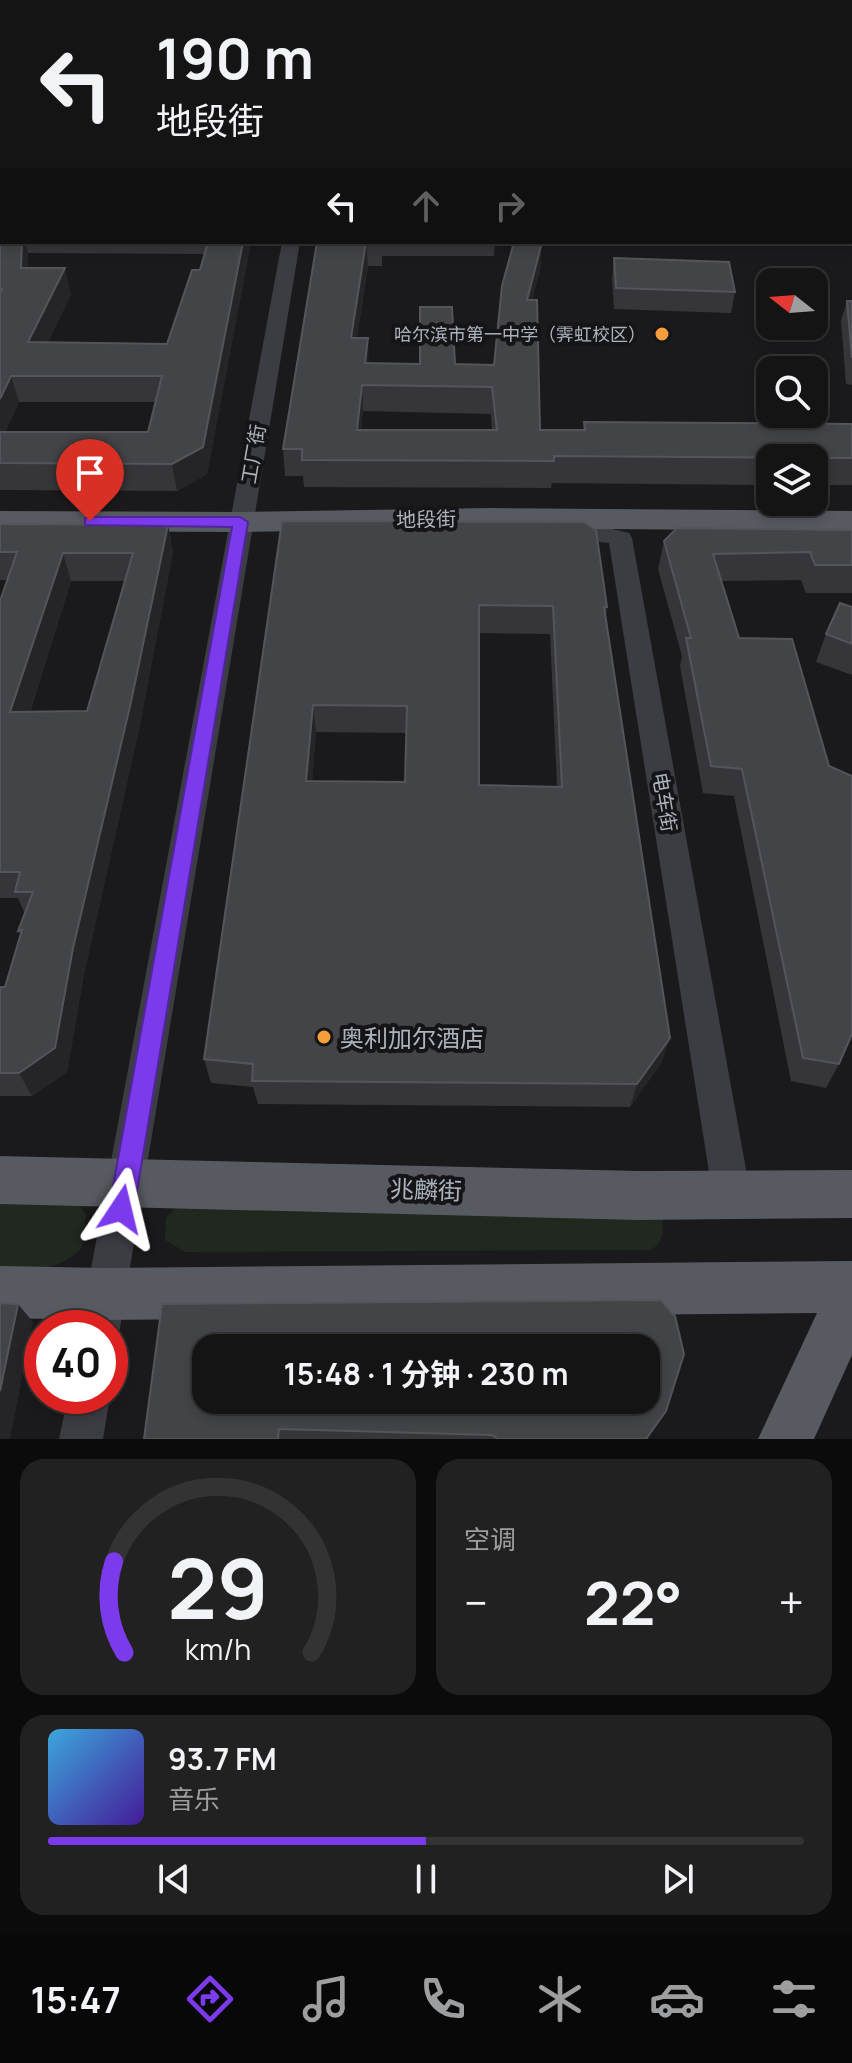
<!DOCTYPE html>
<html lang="zh">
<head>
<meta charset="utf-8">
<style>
	body { margin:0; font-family:Manrope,"Noto Sans SC",sans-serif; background:#212122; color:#f1f3f6; height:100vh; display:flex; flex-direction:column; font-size:30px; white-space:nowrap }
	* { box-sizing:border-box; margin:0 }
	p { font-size:26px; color:#9d9ea0 }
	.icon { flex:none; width:44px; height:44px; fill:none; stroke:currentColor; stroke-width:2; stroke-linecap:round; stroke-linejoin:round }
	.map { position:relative; height:1439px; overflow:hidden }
	.side { display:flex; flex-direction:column; gap:20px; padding:20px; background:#0b0b0c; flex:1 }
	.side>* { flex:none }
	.banner { position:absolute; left:0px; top:0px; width:852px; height:244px; box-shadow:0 4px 12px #0003,0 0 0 2px #333334; background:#141415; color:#f1f3f6; overflow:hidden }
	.needle { width:52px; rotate:287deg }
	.controls { position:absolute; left:756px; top:268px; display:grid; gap:16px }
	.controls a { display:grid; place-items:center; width:72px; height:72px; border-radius:16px; background:#141415; box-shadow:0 4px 12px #0003,0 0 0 2px #333334; font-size:40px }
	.speed { position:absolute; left:24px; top:1310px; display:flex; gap:16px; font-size:40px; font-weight:700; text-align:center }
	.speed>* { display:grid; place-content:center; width:104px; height:104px; border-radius:50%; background:#141415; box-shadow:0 4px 12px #0003,0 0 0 2px #333334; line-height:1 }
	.speed .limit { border:12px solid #d22; background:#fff; color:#111 }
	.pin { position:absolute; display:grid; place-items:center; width:68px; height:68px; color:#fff; margin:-82px -34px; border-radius:50% 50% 50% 0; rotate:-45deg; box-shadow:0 0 8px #0007 }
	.pin .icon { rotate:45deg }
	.me { position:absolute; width:88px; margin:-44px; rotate:10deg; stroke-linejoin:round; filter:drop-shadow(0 0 6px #0008) }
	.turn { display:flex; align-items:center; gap:28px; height:168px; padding:0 24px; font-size:36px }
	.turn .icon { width:104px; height:104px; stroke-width:2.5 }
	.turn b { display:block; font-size:56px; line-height:68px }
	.lanes { display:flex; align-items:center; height:76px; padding:0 24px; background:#0003; justify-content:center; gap:40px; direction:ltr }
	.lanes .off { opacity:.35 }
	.big { font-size:60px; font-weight:700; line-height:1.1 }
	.side .widget { flex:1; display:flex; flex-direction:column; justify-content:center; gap:12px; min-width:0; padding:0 28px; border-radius:24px; background:#212122 }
	.side .dial { align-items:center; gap:0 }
	.dial svg { height:208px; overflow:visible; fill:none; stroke:#333334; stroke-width:7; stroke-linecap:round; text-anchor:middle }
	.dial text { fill:#f1f3f6; stroke:none }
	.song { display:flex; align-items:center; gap:24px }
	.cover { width:96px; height:96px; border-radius:12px; background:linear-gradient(135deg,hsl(200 70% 55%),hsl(260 70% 35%)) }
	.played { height:8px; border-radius:4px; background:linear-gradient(90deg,#7c3aed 50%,#333334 50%) }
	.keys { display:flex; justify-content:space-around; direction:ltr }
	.heat { display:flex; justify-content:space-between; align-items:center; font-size:44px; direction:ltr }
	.side .tiles { flex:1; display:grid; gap:20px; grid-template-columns:1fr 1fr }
	.widget:last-child { grid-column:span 2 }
	.trip { position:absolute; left:192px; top:1334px; width:468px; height:80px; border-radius:24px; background:#141415; box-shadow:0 4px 12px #0003,0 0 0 2px #333334; font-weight:700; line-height:80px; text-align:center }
	.dock { display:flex; height:128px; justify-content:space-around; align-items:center; background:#080808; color:#9d9ea0 }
	.dock .icon { width:56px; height:56px }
	.dock .selected { color:#7c3aed }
	.dock b { font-size:36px; color:#f1f3f6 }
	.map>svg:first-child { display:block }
</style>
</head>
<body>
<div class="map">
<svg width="852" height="1439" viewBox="0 0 852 1439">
	<rect width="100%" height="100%" fill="#1a1a1c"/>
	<!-- green -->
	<g fill="#202820">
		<path d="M 0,1198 L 77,1201 L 86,1215 L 82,1248 C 55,1273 35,1269 0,1269 Z"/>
		<path d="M 178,1206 L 662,1219 C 664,1232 663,1243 651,1250 L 185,1252 L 165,1240 L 166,1218 Z"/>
	</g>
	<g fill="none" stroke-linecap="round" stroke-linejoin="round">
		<!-- minor -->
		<g fill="#3b3d42" fill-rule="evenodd">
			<polygon points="799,0 814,0 815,2 800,2"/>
			<polygon points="282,242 300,242 120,1328 114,1342 110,1344 110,1328 80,1328"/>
			<polygon points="558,524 591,524 629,533 632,538 751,1197 745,1210 732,1216 719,1210 713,1197 609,543 550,537 546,532 550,527"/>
			<polygon points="68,1396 110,1396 103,1439 59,1439"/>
		</g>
		<!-- major -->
		<g fill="#575a61" fill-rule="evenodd">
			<rect x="0" y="47" width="2" height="10"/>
			<rect x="850" y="158" width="2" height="13"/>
			<polygon points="490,508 852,511 852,531 490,528 240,532 0,531 0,511 240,512"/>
			<polygon points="0,1156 639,1171 852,1170 852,1218 639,1220 0,1204"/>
			<polygon points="852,1261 852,1355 814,1439 758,1439 817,1313 105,1320 0,1318 0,1266 105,1268"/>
		</g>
		<!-- rail casing -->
		<g stroke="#4e5157" stroke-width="5">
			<g id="rail">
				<polyline points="725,0 728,2"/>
				<polyline points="752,0 755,2"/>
			</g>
		</g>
		<!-- rail -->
		<use href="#rail" stroke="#151518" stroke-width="3" stroke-dasharray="9" stroke-linecap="butt"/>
	</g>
	<!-- wall -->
	<g fill="#36363a" fill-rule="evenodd">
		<polygon points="0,0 135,0 134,2 2,2 2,14 0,14"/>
		<path d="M 0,65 L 2,242 L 251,242 L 207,474 L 177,491 L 0,490 ZM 28,253 L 204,254 L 200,270 L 167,344 L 48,342 L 71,294 L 28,268 ZM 19,402 L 156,402 L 148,432 L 5,432 Z"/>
		<path d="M 317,242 L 495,242 L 494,256 L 382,256 L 382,266 L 368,266 L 357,338 L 369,363 L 494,365 L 540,270 L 532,300 L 540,430 L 583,430 L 584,422 L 852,424 L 852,485 L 814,485 L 814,458 L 770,458 L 770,485 L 552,483 L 551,488 L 304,487 L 303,476 L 285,476 L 283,449 ZM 363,411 L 491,414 L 492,430 L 361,430 Z"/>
		<polygon points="614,258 735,292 731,313 614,309 612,278"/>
		<polygon points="847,301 852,301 852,385 846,384 841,321"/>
		<path d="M 282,521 L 607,607 L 606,616 L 662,1062 L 630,1107 L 258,1104 L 253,1087 L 211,1083 L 204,1059 ZM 479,633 L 550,634 L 557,787 L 479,785 ZM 316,732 L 406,733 L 405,782 L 312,781 Z"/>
		<path d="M 0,524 L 168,525 L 173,552 L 139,729 L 84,974 L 67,1072 L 32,1096 L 0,1096 L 0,987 L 5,987 L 21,936 L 18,931 L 25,914 L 18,898 L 0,898 L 0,601 L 8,580 L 0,580 ZM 71,581 L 125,581 L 87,711 L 30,712 Z"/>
		<polygon points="852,530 852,593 806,593 801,580 721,581 839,1064 826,1088 791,1081 734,796 703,793 680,666 682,656 658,569 664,541"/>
		<polygon points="852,607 852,675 816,662 826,634"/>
		<polygon points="162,1304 647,1439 144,1439"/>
	</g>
	<!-- shaded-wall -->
	<g fill="#252528">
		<polygon points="22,242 25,242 28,253 28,293 21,268"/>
		<polygon points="243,242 251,242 207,474 177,491 172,464"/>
		<polygon points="366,242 368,266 353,364 351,338"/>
		<polygon points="542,245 540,270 525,326 527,300"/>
		<polygon points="65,268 71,294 35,368 28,342"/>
		<polygon points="368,338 369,364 365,363"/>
		<polygon points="11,376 19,402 0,442 0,399"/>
		<polygon points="362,385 363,411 358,457 357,430"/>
		<polygon points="168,525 173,552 139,729 84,974 67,1072 32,1096 19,1073 73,948"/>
		<polygon points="63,553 71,581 21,739 10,712"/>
		<polygon points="313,705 316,732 310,808 306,781"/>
		<polygon points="670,1038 662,1062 630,1107 637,1084"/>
		<polygon points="18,1304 33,1322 10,1439 0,1439 0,1391"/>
	</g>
	<!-- building -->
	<g fill="#434448" stroke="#53555a" stroke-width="2" fill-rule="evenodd">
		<polygon points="0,65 2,65 2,160 0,163"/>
		<polygon points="0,164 2,164 2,242 22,242 21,268 65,268 28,342 167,344 192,270 200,270 208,242 243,242 203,447 172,464 0,463 0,432 148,432 162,376 11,376 0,399 0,294 2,289 0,289"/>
		<path d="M 317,242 L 366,242 L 351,338 L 368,338 L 365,363 L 420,364 L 420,307 L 452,307 L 455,364 L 494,365 L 502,286 L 514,242 L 542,242 L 527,300 L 537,300 L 540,430 L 585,430 L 584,422 L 852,424 L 852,458 L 554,456 L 554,461 L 302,460 L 302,449 L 283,449 ZM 362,385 L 492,387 L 497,430 L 357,430 Z"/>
		<polygon points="614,258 729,262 735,292 616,288"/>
		<polygon points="847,301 852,301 852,358"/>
		<path d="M 282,521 L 584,522 L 596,530 L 607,607 L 604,607 L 670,1038 L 637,1084 L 252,1081 L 253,1064 L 204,1059 ZM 479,605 L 553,606 L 562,787 L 479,785 ZM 313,705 L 407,706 L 405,782 L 306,781 Z"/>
		<path d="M 0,524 L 168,525 L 131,702 L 73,948 L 55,1048 L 19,1073 L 0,1073 L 0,987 L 5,987 L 22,930 L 18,931 L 33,892 L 15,892 L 20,872 L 0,872 L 0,601 L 17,552 L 0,552 ZM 63,553 L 133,553 L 87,711 L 10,712 Z"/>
		<polygon points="677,528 852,530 852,565 815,565 810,552 713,554 739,638 792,639 829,766 852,776 852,1034 839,1064 803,1058 742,769 711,766 686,638 691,638 664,541"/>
		<polygon points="840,603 852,607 852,644 826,634"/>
		<path d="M 661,1300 L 675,1316 L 684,1354 L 666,1411 L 646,1439 L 498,1439 L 492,1435 L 279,1429 L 278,1439 L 144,1439 L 162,1304 ZM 206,1348 L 646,1348 L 646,1400 L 206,1400 Z"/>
		<polygon points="0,1303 18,1304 0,1391"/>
	</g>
	<!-- route -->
	<polygon fill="#7c3aed" stroke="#51269a" stroke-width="2" points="90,517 240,517 248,522 134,1209 130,1218 121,1221 112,1218 109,1209 232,527 85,525 85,518"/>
	<!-- markers -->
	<g fill="#f59e3a" stroke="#151518" stroke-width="3">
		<circle cx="662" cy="334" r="8"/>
		<circle cx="324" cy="1037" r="8"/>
	</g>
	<g text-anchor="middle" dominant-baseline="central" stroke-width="8" stroke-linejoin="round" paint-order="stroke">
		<!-- far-poi labels -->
		<g font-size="18" fill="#acb3bc" stroke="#151518" text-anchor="end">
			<text x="646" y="334">哈尔滨市第一中学（霁虹校区）</text>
		</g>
		<!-- street labels -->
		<g font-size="20" fill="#acb3bc" stroke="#151518">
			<text transform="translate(253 454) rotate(-80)">工厂街</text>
			<text transform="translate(426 519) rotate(-1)">地段街</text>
			<text transform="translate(665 802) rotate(80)">电车街</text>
		</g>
		<!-- near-poi labels -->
		<g font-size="24" fill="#acb3bc" stroke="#151518" text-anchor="start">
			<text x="340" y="1037">奥利加尔酒店</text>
		</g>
		<!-- near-street labels -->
		<g font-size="24" fill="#acb3bc" stroke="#151518">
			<text transform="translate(426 1189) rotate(2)">兆麟街</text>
		</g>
	</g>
</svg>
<div class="controls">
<a><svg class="needle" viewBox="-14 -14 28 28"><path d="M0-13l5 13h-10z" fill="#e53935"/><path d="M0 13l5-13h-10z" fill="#9d9ea0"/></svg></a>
<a><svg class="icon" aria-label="search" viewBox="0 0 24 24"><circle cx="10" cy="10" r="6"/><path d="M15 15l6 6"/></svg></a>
<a><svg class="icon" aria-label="layers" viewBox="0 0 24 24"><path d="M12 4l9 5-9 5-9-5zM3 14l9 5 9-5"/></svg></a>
</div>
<div class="speed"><div class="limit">40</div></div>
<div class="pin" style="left:90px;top:521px;background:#d93025"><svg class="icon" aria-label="arrive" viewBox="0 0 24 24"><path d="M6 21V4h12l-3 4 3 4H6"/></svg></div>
<svg class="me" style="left:121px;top:1209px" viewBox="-20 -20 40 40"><path d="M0-17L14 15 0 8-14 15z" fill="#7c3aed" stroke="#fff" stroke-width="4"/></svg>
<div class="trip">15:48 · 1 分钟 · 230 m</div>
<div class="banner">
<div class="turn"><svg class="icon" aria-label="left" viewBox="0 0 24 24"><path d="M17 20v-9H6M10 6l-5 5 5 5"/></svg><div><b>190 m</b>地段街</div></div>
<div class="lanes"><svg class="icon" aria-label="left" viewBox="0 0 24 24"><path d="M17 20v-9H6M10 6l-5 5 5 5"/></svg><svg class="icon off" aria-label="ahead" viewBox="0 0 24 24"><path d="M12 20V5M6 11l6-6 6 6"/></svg><svg class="icon off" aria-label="right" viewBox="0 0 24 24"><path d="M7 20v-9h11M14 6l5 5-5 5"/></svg></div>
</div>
</div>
<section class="side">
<div class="tiles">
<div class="widget dial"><svg viewBox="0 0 100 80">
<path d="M14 69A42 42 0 1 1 86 69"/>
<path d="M14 69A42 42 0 0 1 10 34" stroke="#7c3aed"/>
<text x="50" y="56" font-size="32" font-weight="700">29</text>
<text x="50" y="72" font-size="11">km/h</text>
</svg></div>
<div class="widget"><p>空调</p>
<div class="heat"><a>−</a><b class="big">22°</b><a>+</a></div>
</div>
<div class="widget">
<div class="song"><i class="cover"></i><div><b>93.7 FM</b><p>音乐</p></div></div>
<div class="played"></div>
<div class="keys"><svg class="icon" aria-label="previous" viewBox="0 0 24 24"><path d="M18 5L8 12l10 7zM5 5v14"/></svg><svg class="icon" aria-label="pause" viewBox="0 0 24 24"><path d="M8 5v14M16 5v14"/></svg><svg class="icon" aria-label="next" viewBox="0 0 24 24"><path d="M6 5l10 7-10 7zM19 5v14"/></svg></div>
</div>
</div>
</section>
<nav class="dock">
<b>15:47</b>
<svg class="icon selected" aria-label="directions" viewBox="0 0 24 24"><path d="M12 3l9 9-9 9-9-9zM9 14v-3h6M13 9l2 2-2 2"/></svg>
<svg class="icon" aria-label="music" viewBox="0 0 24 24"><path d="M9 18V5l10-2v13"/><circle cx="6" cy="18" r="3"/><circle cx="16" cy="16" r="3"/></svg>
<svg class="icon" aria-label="phone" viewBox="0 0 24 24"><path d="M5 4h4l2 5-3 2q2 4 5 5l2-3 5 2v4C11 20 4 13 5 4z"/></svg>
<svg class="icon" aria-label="climate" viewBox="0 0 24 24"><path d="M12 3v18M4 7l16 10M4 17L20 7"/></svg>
<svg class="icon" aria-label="car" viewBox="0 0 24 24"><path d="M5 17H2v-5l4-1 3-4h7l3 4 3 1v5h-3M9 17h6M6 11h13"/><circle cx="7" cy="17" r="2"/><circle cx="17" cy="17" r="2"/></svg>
<svg class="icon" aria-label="filters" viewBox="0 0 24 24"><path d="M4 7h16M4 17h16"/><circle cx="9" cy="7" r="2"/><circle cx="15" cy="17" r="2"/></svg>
</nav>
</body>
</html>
